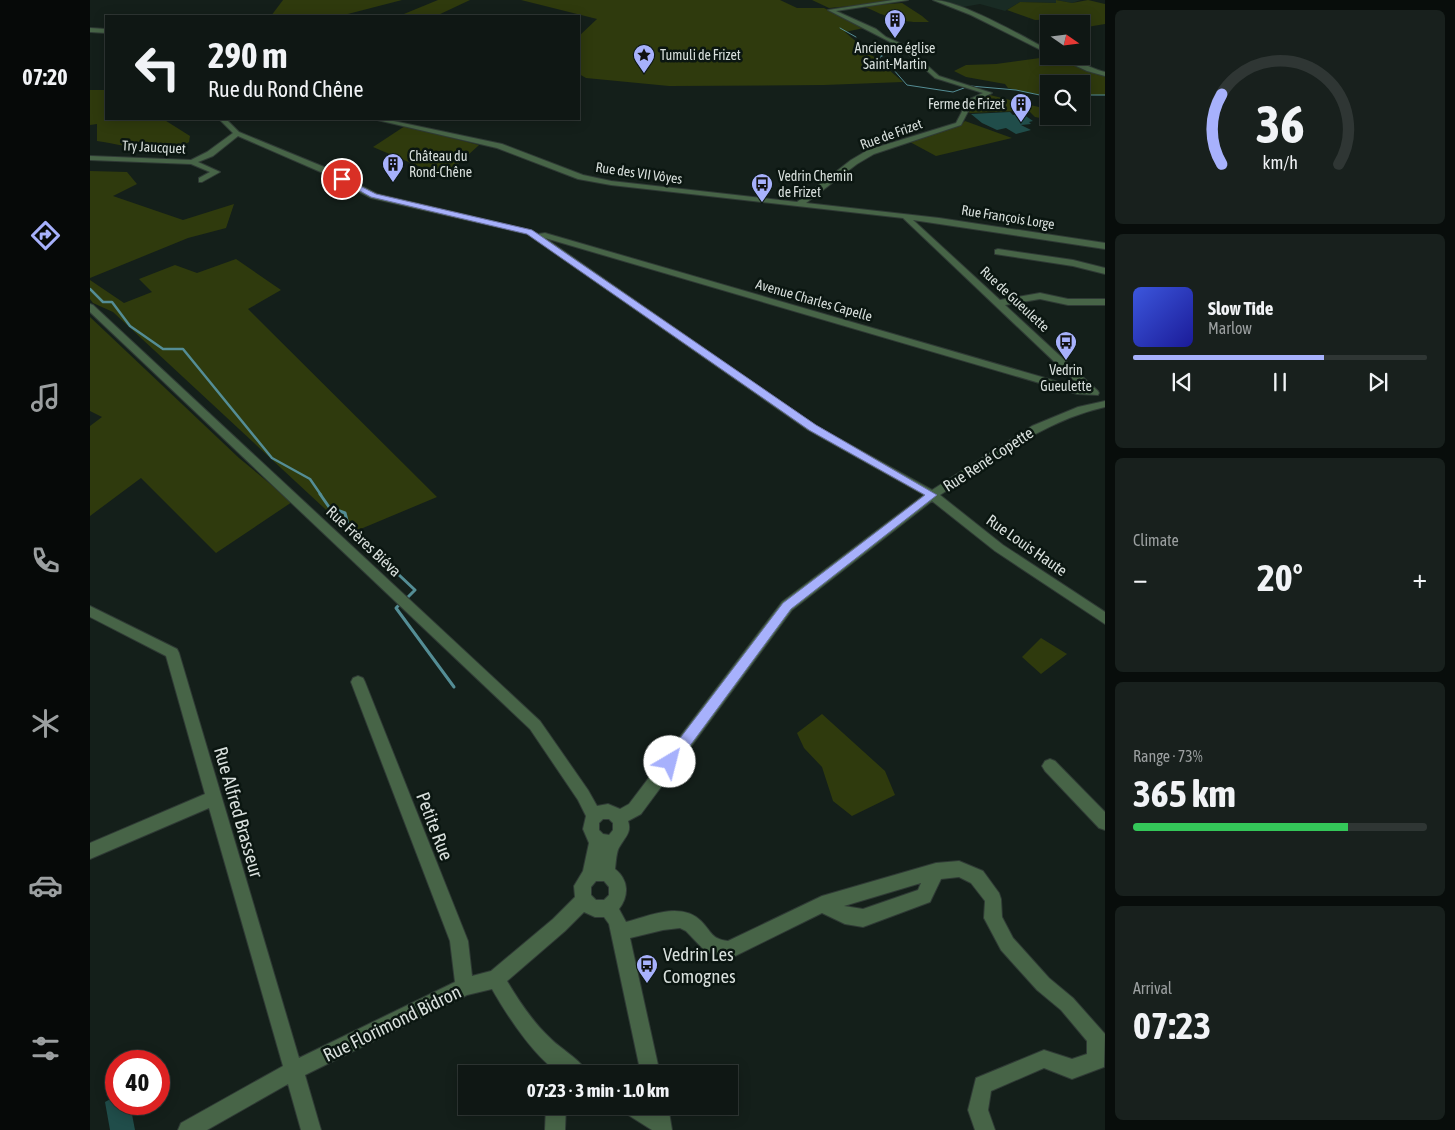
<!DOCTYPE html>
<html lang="en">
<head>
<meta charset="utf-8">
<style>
	body { margin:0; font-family:"Asap Condensed",sans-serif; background:#18201d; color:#f1f3f6; height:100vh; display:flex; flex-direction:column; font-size:19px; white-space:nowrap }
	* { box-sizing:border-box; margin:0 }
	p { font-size:16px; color:#9b9fa0 }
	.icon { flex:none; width:28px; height:28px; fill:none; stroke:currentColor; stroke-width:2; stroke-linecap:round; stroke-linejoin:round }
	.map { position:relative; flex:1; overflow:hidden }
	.side { display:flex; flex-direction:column; gap:10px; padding:10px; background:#080d0b; width:350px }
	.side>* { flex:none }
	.guide { position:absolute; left:15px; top:15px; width:475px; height:105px; border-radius:0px; box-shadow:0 2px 12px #0003,0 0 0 1px #2f3634; background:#0f1714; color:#f1f3f6; overflow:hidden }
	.needle { width:32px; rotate:104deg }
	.buttons { position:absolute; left:950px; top:15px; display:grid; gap:10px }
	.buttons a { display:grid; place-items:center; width:50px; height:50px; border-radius:0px; background:#0f1714; box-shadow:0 2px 12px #0003,0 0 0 1px #2f3634; font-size:25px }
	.speed { position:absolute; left:15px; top:1050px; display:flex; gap:10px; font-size:25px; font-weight:700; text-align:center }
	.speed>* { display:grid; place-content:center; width:65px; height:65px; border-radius:50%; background:#0f1714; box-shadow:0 2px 12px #0003,0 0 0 1px #2f3634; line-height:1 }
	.speed .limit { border:8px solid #d22; background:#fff; color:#111 }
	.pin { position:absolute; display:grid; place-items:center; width:42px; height:42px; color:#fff; margin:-21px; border:2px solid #fff; border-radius:50%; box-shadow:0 1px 5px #0007 }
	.me { position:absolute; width:55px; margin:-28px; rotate:37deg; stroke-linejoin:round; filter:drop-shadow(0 0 4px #0008) }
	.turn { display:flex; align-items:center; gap:18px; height:105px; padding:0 20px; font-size:22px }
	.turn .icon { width:65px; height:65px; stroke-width:2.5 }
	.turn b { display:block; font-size:35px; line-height:42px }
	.big { font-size:38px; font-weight:700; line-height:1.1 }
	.side .widget { flex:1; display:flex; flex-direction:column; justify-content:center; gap:8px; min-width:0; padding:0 18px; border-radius:8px; background:#18201d }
	.side .dial { align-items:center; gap:0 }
	.dial svg { height:130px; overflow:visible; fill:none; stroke:#2f3634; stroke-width:7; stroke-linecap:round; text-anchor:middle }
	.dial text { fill:#f1f3f6; stroke:none }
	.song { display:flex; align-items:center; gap:15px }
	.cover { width:60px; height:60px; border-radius:8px; background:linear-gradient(135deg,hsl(230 70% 55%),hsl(240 70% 35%)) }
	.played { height:5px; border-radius:2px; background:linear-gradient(90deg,#a7b1fc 65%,#2f3634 65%) }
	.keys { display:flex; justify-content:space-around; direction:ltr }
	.heat { display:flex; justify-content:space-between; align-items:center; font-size:28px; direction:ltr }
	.charge { height:8px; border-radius:4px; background:linear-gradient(90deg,#34c759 73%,#2f3634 0) }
	.trip { position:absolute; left:368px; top:1065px; width:280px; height:50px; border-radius:0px; background:#0f1714; box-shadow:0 2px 12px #0003,0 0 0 1px #2f3634; font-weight:700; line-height:50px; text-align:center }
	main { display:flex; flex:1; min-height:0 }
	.tab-bar { display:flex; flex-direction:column; width:90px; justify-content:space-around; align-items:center; background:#060908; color:#9b9fa0 }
	.tab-bar .icon { width:35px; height:35px }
	.tab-bar .active { color:#a7b1fc }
	.tab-bar b { font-size:22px; color:#f1f3f6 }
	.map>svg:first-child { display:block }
</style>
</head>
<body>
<main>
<nav class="tab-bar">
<b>07:20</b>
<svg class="icon active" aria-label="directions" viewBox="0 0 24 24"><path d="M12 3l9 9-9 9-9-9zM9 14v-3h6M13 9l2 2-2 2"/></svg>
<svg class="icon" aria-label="music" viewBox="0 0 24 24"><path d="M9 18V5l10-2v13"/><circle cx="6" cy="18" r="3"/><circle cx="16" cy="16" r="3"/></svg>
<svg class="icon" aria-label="phone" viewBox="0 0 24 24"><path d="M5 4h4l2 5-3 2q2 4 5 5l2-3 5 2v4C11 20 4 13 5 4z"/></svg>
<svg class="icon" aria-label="climate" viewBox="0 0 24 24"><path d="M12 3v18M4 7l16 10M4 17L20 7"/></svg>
<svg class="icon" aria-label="car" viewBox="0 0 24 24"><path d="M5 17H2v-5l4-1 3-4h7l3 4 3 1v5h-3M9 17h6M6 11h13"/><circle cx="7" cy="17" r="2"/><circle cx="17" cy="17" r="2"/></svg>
<svg class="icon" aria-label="filters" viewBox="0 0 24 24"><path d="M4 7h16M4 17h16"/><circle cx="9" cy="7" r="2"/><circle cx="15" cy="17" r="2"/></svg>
</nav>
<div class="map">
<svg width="1015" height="1130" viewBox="0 0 1015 1130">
	<rect width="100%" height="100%" fill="#141f1a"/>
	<!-- built -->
	<polygon fill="#192b24" points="852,0 991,0 982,3 966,0 968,3 930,2 915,11 890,4 873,7"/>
	<!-- green -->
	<g fill="#2f3a0d">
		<polygon points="193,0 312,0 250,16 181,16"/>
		<polygon points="348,0 380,0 346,16 309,16"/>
		<polygon points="431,0 690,0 707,8 734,8 774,28 755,32 813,82 734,85 579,86 496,78 489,74 489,36 507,19"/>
		<polygon points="722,0 804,0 783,4 739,8"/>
		<polygon points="966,0 982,3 998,0 1015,4 1015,24 997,27 975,19 945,20 917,10 930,2 966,3"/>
		<path d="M 812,3 L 832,16 L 839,22 C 810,23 799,18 773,6 Z"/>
		<polygon points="965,56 990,68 1015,76 1015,95 991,95 991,84 959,84 959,97 918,88 915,84 876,77 864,71 876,65 906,64"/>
		<path d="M 0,90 L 16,90 L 16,119 L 73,119 L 100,136 L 99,142 C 76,157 33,145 7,141 L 7,124 L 0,125 Z"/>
		<polygon points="900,95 957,109 961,120 945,117 940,112 931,111 879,113 885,100"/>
		<polygon points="875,121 922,138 846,156 820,142 869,126"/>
		<polygon points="315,126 389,145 354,177 283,147"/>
		<polygon points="0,171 37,172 47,184 23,196 93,220 144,204 136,228 98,238 0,278"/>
		<polygon points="146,259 191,290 158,309 347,497 261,533 23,312 3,303 0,299 0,280 34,303 62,292 49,279 85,265 107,273"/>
		<polygon points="0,317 149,458 202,502 126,553 51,478 0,516 0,426 12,417 0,411"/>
		<polygon points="951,638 977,654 951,674 932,657"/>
		<polygon points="732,714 795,771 805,795 762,816 743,801 732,767 714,748 707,733"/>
	</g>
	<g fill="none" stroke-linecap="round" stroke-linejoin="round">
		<!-- stream-far2 -->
		<g stroke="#548d95" stroke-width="1">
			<polyline points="750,28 766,37"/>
			<polyline points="786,51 792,56"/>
			<polyline points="792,56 789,58 803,69 817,85 863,92 874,88"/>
			<polyline points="880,86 926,90 959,97"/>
			<polyline points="991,95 1015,95"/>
		</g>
		<!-- stream-far1 -->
		<polyline stroke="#548d95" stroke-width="2.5" points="0,289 13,302 22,302 40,326 73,349 93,349 182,458 220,479 231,495"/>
		<!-- stream -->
		<g stroke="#548d95" stroke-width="3">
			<polyline points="230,494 239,507 255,513 259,528 325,590 316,599"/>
			<polyline points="311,603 306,608 364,687"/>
		</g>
	</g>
	<!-- building -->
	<g fill="#204d4a">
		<polygon points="920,112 923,115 933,114 943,121 939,122 941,124 931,125 941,130 926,134 916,128 907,130 892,123 881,114"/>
		<polygon points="26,1096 26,1104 40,1104 45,1130 20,1130 15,1102"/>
	</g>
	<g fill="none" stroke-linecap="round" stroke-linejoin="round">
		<!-- minor casing -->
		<g stroke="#2f3a35" stroke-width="2">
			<g id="minor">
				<path d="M 803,0 L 818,0 L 746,11 L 786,29 L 796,37 L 814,45 L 849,76 L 902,93 L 883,102 L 871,125 L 784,154 L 767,164 L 716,203 L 849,218 L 1015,243 L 1015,249 L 823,220 L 910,300 L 950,293 L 978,299 L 1015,299 L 1015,305 L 978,305 L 950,299 L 915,305 L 1008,391 L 1009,393 L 1008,395 L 987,394 L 455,238 L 726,426 L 842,490 L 942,426 L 988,407 L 1015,401 L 1015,407 C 953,421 902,461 850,495 L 913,545 L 1015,612 L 1015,624 L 905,551 L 842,501 L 702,610 L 551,814 L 538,821 C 542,832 535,837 530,846 C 526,851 526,863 525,869 C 539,880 539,896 529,909 L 536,922 C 559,916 591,901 611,921 C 622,932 621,939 638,941 L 732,896 L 846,863 L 869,861 L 893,871 L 909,893 L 911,899 L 912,917 L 923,938 L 959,978 L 983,998 L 1015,1034 L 1014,1067 L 982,1079 L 954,1068 L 901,1091 L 898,1110 L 905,1130 L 885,1130 L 878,1110 L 886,1078 L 954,1050 L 982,1059 L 997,1054 L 997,1041 L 971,1010 L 947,990 L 911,950 L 894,918 L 895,901 L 881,883 L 869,877 L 851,879 L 840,902 L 773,927 L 755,924 L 732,913 L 639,959 L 616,952 L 596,931 L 590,928 L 573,930 L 540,938 L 570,1074 L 551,1074 L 519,924 L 514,917 L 505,917 L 494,912 L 475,931 L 417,981 C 429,1001 442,1021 459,1037 C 469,1048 493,1061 498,1074 C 491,1074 478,1076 471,1073 C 447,1062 415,1012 402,989 L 377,995 L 215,1075 L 231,1130 L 211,1130 L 198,1084 L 117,1130 L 88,1130 L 91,1123 L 193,1066 L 119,808 L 0,859 L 0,843 L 115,794 L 76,656 L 0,617 L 0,606 L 87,649 L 89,653 L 209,1058 L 365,982 L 360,941 L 261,682 L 263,678 L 268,676 L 273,678 L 275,682 L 378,941 L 382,976 L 401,971 L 463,919 L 485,897 L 484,886 L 493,871 L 499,843 L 493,829 L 496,816 L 488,800 L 440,729 L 0,312 L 0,304 L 3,305 L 450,721 L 498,790 L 507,806 L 518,804 L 530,809 L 539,804 L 692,602 L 834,495 L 718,430 L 437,234 L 281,198 L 233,173 L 148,136 L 123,156 L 108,162 L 130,172 L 112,182 L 109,182 L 109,178 L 120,172 L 101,164 L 0,160 L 0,156 L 101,160 L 117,152 L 143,133 L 129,119 L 136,119 L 149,132 L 239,169 L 287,194 L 440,230 L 448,234 L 455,233 L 993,389 L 813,218 L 521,185 L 488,179 L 407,148 L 283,119 L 294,119 L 412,144 L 493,175 L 521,181 L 707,202 L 761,160 L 778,150 L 866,123 L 878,100 L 893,93 L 845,78 L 810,47 L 738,10 ZM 513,819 L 519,819 L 523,823 L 523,830 L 519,835 L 513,834 L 509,830 L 509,823 ZM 506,881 L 514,881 L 519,887 L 519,895 L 514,900 L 506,900 L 501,895 L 501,887 ZM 831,883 L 828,890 L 773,909 L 754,906 Z"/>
				<path d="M 843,0 C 870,0 932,36 959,50 L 959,54 L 881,15 Z"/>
				<polygon points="0,28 16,29 16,33 0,32"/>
				<path d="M 965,56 C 982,56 998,68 1015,72 L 1015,76 L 997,71 Z"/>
				<polygon points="908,249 983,260 1015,268 1015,274 983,266 905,254 905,250"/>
				<polygon points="960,759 965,761 1015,812 1015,830 1009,828 955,771 952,766 955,761"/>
				<polygon points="456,1106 476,1106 475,1130 455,1130"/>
				<polygon points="532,1106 578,1106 582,1130 562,1130 535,1113"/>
			</g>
		</g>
		<!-- minor -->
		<use href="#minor" fill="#476447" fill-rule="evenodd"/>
	</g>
	<!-- route -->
	<polygon fill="#a7b1fc" stroke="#6d73a4" points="252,177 286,194 442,230 726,425 847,495 701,609 585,766 580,768 575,766 573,762 575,758 693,603 835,495 719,430 437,234 281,197 250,180 250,178"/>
	<!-- icons -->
	<defs>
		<g id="building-pin" transform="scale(1.125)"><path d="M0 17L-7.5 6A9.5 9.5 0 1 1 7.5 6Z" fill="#a7b1fc" stroke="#0b1611"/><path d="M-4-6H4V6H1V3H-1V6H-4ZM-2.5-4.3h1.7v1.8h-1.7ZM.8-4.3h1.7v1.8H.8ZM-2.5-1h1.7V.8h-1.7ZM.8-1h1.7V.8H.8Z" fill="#111"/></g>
		<g id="sight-pin" transform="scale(1.125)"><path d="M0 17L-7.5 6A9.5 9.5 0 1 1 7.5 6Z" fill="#a7b1fc" stroke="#0b1611"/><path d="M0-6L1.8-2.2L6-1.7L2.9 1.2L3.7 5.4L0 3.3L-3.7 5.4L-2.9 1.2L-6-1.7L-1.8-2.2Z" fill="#111"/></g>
		<g id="bus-pin" transform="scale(1.125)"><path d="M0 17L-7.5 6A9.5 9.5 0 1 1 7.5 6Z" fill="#a7b1fc" stroke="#0b1611"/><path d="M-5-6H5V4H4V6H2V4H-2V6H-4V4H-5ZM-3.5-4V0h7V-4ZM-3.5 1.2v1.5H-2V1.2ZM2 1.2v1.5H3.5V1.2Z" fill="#111"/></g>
	</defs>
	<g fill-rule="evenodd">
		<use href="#building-pin" x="805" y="20"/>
		<use href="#sight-pin" x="554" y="55"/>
		<use href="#building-pin" x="931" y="104"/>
		<use href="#building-pin" x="303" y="164"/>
		<use href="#bus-pin" x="672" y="184"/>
		<use href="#bus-pin" x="976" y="342"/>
		<use href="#bus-pin" x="557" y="965"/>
	</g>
	<g text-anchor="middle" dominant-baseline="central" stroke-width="5" stroke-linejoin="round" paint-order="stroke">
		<!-- far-poi labels -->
		<g font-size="14" fill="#d8dfdc" stroke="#0b1611" text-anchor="start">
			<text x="805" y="48" text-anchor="middle">Ancienne église<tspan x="805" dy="16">Saint-Martin</tspan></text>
			<text x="570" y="55">Tumuli de Frizet</text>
			<text x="915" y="104" text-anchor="end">Ferme de Frizet</text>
			<text x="319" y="156">Château du<tspan x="319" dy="16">Rond-Chêne</tspan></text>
			<text x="688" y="176">Vedrin Chemin<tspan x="688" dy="16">de Frizet</tspan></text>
			<text x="976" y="370" text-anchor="middle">Vedrin<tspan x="976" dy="16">Gueulette</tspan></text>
		</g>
		<!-- far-street labels -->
		<g font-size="14" fill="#d8dfdc" stroke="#0b1611">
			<text transform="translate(801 134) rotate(-20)">Rue de Frizet</text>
			<text transform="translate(64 147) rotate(3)">Try Jaucquet</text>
			<text transform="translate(549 173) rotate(8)">Rue des VII Vôyes</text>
			<text transform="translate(918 217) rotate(9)">Rue François Lorge</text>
			<text transform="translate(925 299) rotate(43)">Rue de Gueulette</text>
			<text transform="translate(724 300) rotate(16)">Avenue Charles Capelle</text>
		</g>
		<!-- street labels -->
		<g font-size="16" fill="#d8dfdc" stroke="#0b1611">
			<text transform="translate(898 459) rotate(-33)">Rue René Copette</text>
			<text transform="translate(274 541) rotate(43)">Rue Frères Biéva</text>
			<text transform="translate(937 545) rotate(35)">Rue Louis Haute</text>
		</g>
		<!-- near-street labels -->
		<g font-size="19" fill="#d8dfdc" stroke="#0b1611">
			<text transform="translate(149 812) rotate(74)">Rue Alfred Brasseur</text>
			<text transform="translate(345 826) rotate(69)">Petite Rue</text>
			<text transform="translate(302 1023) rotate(-26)">Rue Florimond Bidron</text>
		</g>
		<!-- near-poi labels -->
		<g font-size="19" fill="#d8dfdc" stroke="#0b1611" text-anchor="start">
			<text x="573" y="954">Vedrin Les<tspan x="573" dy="22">Comognes</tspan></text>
		</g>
	</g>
</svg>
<div class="buttons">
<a><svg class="needle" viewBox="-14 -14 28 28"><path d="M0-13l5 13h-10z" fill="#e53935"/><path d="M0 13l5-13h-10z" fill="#9b9fa0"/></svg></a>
<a><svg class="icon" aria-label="search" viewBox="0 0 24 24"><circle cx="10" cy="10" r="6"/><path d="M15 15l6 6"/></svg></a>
</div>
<div class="speed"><div class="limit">40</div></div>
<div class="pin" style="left:252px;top:179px;background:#d93025"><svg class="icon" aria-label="arrive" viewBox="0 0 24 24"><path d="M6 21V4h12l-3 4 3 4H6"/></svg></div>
<svg class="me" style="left:580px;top:762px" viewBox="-20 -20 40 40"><circle r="19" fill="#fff"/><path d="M0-13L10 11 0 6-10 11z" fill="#a7b1fc"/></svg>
<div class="trip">07:23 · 3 min · 1.0 km</div>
<div class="guide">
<div class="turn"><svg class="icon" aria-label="left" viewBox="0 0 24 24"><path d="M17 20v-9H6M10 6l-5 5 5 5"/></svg><div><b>290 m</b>Rue du Rond Chêne</div></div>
</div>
</div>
<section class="side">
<div class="widget dial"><svg viewBox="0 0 100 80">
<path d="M14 69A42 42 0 1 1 86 69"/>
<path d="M14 69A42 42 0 0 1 14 26" stroke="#a7b1fc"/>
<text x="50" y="56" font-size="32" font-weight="700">36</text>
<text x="50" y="72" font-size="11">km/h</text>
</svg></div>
<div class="widget">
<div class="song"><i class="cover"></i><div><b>Slow Tide</b><p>Marlow</p></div></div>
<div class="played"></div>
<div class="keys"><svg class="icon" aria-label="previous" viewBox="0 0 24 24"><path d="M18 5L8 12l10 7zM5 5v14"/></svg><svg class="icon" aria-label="pause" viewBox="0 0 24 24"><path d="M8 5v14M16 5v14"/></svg><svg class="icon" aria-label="next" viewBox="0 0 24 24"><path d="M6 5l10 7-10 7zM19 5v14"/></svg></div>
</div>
<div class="widget"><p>Climate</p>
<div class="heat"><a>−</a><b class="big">20°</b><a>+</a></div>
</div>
<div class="widget"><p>Range · 73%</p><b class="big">365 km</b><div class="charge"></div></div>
<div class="widget"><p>Arrival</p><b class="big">07:23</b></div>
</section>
</main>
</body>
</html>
